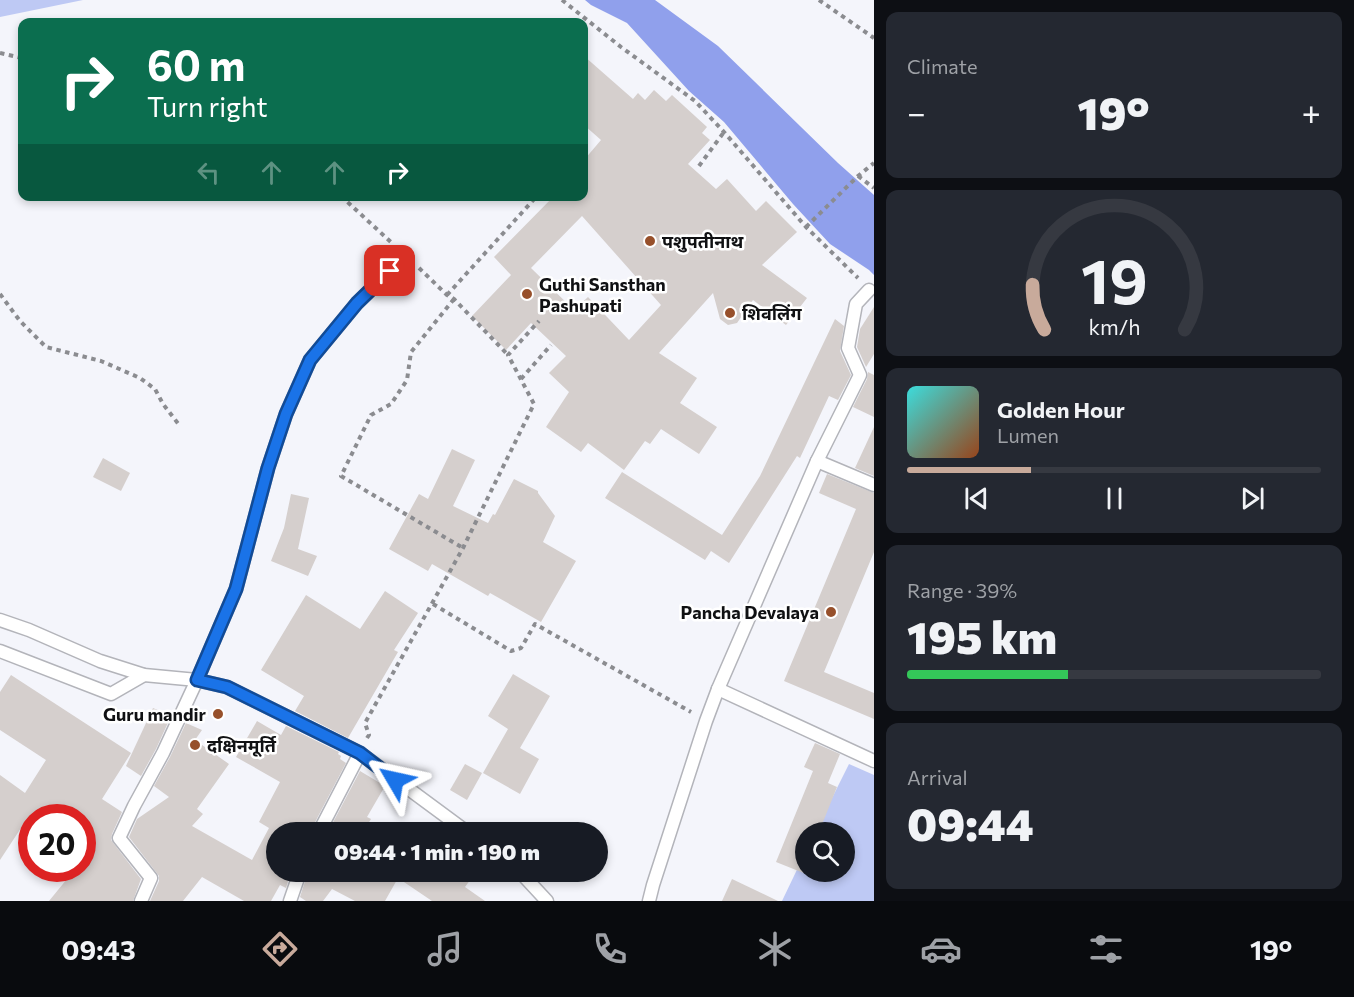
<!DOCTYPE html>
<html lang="en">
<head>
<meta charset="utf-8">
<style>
	body { margin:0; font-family:Commissioner,"Noto Sans Devanagari",sans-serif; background:#242831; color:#f1f3f6; height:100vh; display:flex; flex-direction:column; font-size:22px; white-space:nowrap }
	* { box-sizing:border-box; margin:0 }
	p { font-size:20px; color:#9ea1a6 }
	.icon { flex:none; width:33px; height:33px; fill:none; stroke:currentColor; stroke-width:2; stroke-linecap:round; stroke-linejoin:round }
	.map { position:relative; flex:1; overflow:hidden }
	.drawer { display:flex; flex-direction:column; gap:12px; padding:12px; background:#0d0f14; width:480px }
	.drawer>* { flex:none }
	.banner { position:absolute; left:18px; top:18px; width:570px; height:183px; border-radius:12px; box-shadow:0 3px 9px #0003; background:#0b6e4f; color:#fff; overflow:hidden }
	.buttons { position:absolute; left:795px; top:822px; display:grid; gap:12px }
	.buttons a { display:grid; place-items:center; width:60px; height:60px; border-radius:50%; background:#171b24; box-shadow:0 3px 9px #0003; font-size:30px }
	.speed { position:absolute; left:18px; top:804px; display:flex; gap:12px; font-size:30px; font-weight:700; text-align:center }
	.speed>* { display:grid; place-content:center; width:78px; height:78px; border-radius:50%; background:#171b24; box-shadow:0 3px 9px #0003; line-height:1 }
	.speed .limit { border:9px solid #d22; background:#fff; color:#111 }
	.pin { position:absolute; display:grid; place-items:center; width:51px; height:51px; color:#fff; margin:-26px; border-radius:12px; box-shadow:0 3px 9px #0006 }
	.me { position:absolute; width:66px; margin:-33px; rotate:306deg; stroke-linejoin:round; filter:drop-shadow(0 0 4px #0008) }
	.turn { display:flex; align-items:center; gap:21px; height:126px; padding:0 30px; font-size:27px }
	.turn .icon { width:78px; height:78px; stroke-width:2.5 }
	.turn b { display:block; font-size:42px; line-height:51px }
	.lanes { display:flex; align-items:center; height:57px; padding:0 30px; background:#0003; justify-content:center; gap:30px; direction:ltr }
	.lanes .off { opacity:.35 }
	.big { font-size:45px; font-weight:800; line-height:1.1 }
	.drawer .card { flex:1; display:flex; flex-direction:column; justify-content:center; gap:9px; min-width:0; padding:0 21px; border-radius:12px; background:#242831 }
	.drawer .dial { align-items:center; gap:0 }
	.dial svg { height:156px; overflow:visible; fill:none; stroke:#363941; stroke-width:7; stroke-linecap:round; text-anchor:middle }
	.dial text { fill:#f1f3f6; stroke:none }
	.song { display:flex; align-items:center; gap:18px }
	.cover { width:72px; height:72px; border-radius:9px; background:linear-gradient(135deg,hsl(180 70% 55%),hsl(20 70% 35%)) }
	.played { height:6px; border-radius:3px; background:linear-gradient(90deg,#c8aa9b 30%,#363941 30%) }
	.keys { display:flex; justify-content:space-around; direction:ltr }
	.heat { display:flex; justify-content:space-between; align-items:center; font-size:33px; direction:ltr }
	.charge { height:9px; border-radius:4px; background:linear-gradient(90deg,#34c759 39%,#363941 0) }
	.trip { position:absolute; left:266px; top:822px; width:342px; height:60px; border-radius:30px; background:#171b24; box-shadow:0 3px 9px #0003; font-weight:800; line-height:60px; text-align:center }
	.tab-bar { display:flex; height:96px; justify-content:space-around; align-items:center; background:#090b0e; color:#9ea1a6 }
	.tab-bar .icon { width:42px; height:42px }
	.tab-bar .current { color:#c8aa9b }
	.tab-bar b { font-size:27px; color:#f1f3f6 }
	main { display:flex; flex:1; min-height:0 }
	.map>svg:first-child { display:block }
</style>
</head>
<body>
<main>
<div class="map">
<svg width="874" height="901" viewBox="0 0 874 901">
	<rect width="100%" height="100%" fill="#f4f5fb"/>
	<!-- green -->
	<g fill="#bec9f4">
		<polygon points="0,0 83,0 0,17"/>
		<polygon points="849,764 874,775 874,901 782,901 805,853 806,872 844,872 844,832 815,832"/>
	</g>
	<!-- water -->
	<polygon fill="#90a0ec" points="585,0 655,0 718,46 838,163 874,195 874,275 869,270 830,244 793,204 724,122 689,91 627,23 591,5"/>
	<!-- building -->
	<g fill="#d5cfcd" fill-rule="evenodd">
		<path d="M 584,56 L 633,99 L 638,93 L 645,100 L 654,90 L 666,101 L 672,95 L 707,127 L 702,133 L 710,140 L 688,164 L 716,189 L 727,179 L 756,211 L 766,201 L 797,232 L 762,265 L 807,298 L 786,325 L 753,300 L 737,323 L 728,325 L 720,319 L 713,293 L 659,353 L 697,378 L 680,403 L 717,427 L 699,454 L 661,429 L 650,444 L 645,441 L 624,470 L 588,443 L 581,452 L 546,427 L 569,392 L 549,373 L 566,356 L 531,323 L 506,350 L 472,316 L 511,275 L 494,257 L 554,196 L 584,196 L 584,160 L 601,140 L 584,125 ZM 582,216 L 661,305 L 629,340 L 588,297 L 574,310 L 531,268 Z"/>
		<polygon points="874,307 874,354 866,367 857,347 860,329"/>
		<polygon points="835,319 844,326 840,351 851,375 838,400 829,396 800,458 797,456 729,563 711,551 705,560 605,498 622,472 722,535 760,476"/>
		<polygon points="868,372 874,375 874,417 853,407 867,379"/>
		<polygon points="874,427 874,476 855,468"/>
		<polygon points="452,449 475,460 453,506 488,523 493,514 495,515 514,479 538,491 538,493 555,516 543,542 576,561 541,622 490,593 488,596 432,564 428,571 389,549 419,494 428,499"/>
		<polygon points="103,458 130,473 121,491 93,477"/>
		<polygon points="827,474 874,493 874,552 824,672 874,693 874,719 784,681 856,509 819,493"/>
		<polygon points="291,494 309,498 298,549 317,556 308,576 271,561 284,528"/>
		<polygon points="385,591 418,613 394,650 398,652 348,738 295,711 304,696 261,670 306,595 360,629"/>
		<polygon points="513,674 550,696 520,748 539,759 520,794 483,773 508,729 488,716"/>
		<polygon points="11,675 131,753 102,799 122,812 112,834 111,840 141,879 133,901 49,901 76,868 82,868 82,818 32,818 32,833 21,828 0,860 0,775 25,793 46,760 0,730 0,692"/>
		<polygon points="153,708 171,716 156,749 141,776 126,766"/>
		<polygon points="257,721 281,735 286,726 339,752 338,754 341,756 340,759 346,763 312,828 311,832 276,831 276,872 291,872 286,888 280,885 271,901 244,901 202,877 183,901 150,901 159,881 159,876 129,837 137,819 169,797 154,786 170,757 186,723 202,730 195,740 229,764 197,809 203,814 192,826 252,860 269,828 259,822 280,782 236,757"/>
		<polygon points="815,743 840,754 828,783 837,787 819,832 806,832 806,874 776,862 813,771 804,767"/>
		<polygon points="465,764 482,773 467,800 450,790"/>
		<polygon points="360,771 385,786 367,817 371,819 363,832 328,832"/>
		<polygon points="308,872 476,872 465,887 485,901 432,901 398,878 385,901 355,901 332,889 323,901 306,901 300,897"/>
		<polygon points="732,879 778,901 722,901"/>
	</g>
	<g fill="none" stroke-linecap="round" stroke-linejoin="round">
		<!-- service casing -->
		<g stroke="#b3b4ba" stroke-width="15">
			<g id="service">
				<polyline points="817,461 874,485"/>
				<polyline points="0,620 29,630 100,661 144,675 197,680 227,687 360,753 467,832"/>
				<polyline points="0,651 111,694 144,675"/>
				<polyline points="718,689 874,761"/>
				<polyline points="319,832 360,753"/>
				<polyline points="520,872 547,901"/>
				<polyline points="141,901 151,878 119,838 134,806 163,753 197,680 236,589 268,468 286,414 310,360 357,303 406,255"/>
				<polyline points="290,901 300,872"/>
				<polyline points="649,901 653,885 706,721 718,689 817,461 860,375 848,348 856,304 869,290"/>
			</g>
		</g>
		<!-- path -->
		<g stroke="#8b8c90" stroke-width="4" stroke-dasharray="4.5 4.5" stroke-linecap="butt">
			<polyline points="562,0 621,47 695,101 724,132 806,227 858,278"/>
			<polyline points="819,0 874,38"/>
			<polyline points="0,53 22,58"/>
			<polyline points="699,166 724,132"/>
			<polyline points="858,176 874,188"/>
			<polyline points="341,196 393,244"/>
			<polyline points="806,227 858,176 874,163"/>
			<polyline points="419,268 447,295 454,299 508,355"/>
			<polyline points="0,294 20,321 46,347 101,361 140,378 155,389 163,404 180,426"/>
			<polyline points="447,295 537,196"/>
			<polyline points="454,299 411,352 407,380 391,404 371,415 341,476 463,548"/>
			<polyline points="521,379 551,345"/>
			<polyline points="433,604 511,651 521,648 535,624 691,712"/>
			<polyline points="367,738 369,735 365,723 463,548 534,404 508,355 539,321"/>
		</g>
		<!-- service -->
		<use href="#service" stroke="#fff" stroke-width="12"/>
	</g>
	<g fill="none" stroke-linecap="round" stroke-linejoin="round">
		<!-- route casing -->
		<g stroke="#114b97" stroke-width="15">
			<polyline id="route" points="390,271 357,303 310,360 286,414 268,468 236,589 197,680 227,687 360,753 395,780"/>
		</g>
		<!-- route -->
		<use href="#route" stroke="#1a73e8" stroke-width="10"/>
	</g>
	<!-- markers -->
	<g fill="#97502b" stroke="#fff" stroke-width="2">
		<circle cx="650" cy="241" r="6"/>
		<circle cx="527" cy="294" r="6"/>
		<circle cx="730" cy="313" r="6"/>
		<circle cx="831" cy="612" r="6"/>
		<circle cx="218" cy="714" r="6"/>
		<circle cx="195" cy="745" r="6"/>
	</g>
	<g text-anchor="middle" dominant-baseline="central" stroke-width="5" stroke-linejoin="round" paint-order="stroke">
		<!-- poi labels -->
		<g font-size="18" font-weight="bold" fill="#101113" stroke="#fff" text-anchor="start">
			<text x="662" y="241">पशुपतीनाथ</text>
			<text x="539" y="284">Guthi Sansthan<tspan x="539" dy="21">Pashupati</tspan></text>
			<text x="742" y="313">शिवलिंग</text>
			<text x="819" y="612" text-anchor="end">Pancha Devalaya</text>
			<text x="206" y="714" text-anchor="end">Guru mandir</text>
			<text x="207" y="745">दक्षिनमूर्ति</text>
		</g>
	</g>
</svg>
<div class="buttons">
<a><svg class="icon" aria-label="search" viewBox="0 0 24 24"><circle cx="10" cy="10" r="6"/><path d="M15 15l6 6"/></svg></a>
</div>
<div class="speed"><div class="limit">20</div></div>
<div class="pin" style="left:390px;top:271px;background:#d93025"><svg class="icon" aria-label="arrive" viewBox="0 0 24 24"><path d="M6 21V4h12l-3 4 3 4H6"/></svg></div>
<svg class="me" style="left:395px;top:780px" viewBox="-20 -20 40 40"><path d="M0-17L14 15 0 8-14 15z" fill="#1a73e8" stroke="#fff" stroke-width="4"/></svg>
<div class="trip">09:44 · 1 min · 190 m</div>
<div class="banner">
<div class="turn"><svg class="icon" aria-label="right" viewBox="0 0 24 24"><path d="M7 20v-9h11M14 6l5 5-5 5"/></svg><div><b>60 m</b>Turn right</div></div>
<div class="lanes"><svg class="icon off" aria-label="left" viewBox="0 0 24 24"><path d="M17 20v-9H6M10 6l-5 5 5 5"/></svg><svg class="icon off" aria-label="ahead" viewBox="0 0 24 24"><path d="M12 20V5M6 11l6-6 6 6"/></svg><svg class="icon off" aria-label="ahead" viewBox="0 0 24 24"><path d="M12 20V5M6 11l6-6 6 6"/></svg><svg class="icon" aria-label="right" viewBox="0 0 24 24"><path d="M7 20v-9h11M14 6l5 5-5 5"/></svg></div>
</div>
</div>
<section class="drawer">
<div class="card"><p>Climate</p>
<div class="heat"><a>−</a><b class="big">19°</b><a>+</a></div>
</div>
<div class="card dial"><svg viewBox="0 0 100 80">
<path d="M14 69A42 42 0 1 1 86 69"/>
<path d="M14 69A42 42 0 0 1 8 46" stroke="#c8aa9b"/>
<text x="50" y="56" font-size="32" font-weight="700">19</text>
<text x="50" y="72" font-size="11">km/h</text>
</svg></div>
<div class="card">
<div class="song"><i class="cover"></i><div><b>Golden Hour</b><p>Lumen</p></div></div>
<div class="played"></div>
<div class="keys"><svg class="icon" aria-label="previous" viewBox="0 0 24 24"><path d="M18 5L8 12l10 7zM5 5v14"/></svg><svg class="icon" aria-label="pause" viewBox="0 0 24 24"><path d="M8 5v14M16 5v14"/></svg><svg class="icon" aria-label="next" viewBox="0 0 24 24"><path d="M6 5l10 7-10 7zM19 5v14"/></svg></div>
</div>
<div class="card"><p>Range · 39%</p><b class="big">195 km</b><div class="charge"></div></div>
<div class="card"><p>Arrival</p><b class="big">09:44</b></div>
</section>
</main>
<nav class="tab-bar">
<b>09:43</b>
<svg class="icon current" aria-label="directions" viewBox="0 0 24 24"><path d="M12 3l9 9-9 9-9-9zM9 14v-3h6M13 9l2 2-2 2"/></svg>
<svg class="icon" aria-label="music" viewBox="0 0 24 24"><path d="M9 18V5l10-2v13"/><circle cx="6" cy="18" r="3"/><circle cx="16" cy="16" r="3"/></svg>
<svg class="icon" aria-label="phone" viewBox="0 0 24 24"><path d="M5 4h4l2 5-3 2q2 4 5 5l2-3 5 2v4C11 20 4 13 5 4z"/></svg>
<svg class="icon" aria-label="climate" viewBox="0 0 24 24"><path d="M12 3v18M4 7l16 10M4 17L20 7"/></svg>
<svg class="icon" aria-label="car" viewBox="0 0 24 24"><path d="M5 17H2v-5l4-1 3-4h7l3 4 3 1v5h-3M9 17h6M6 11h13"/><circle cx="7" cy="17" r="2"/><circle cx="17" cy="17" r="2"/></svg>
<svg class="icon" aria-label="filters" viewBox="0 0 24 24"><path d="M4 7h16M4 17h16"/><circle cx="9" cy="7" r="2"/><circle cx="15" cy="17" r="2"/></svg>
<b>19°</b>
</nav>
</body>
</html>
